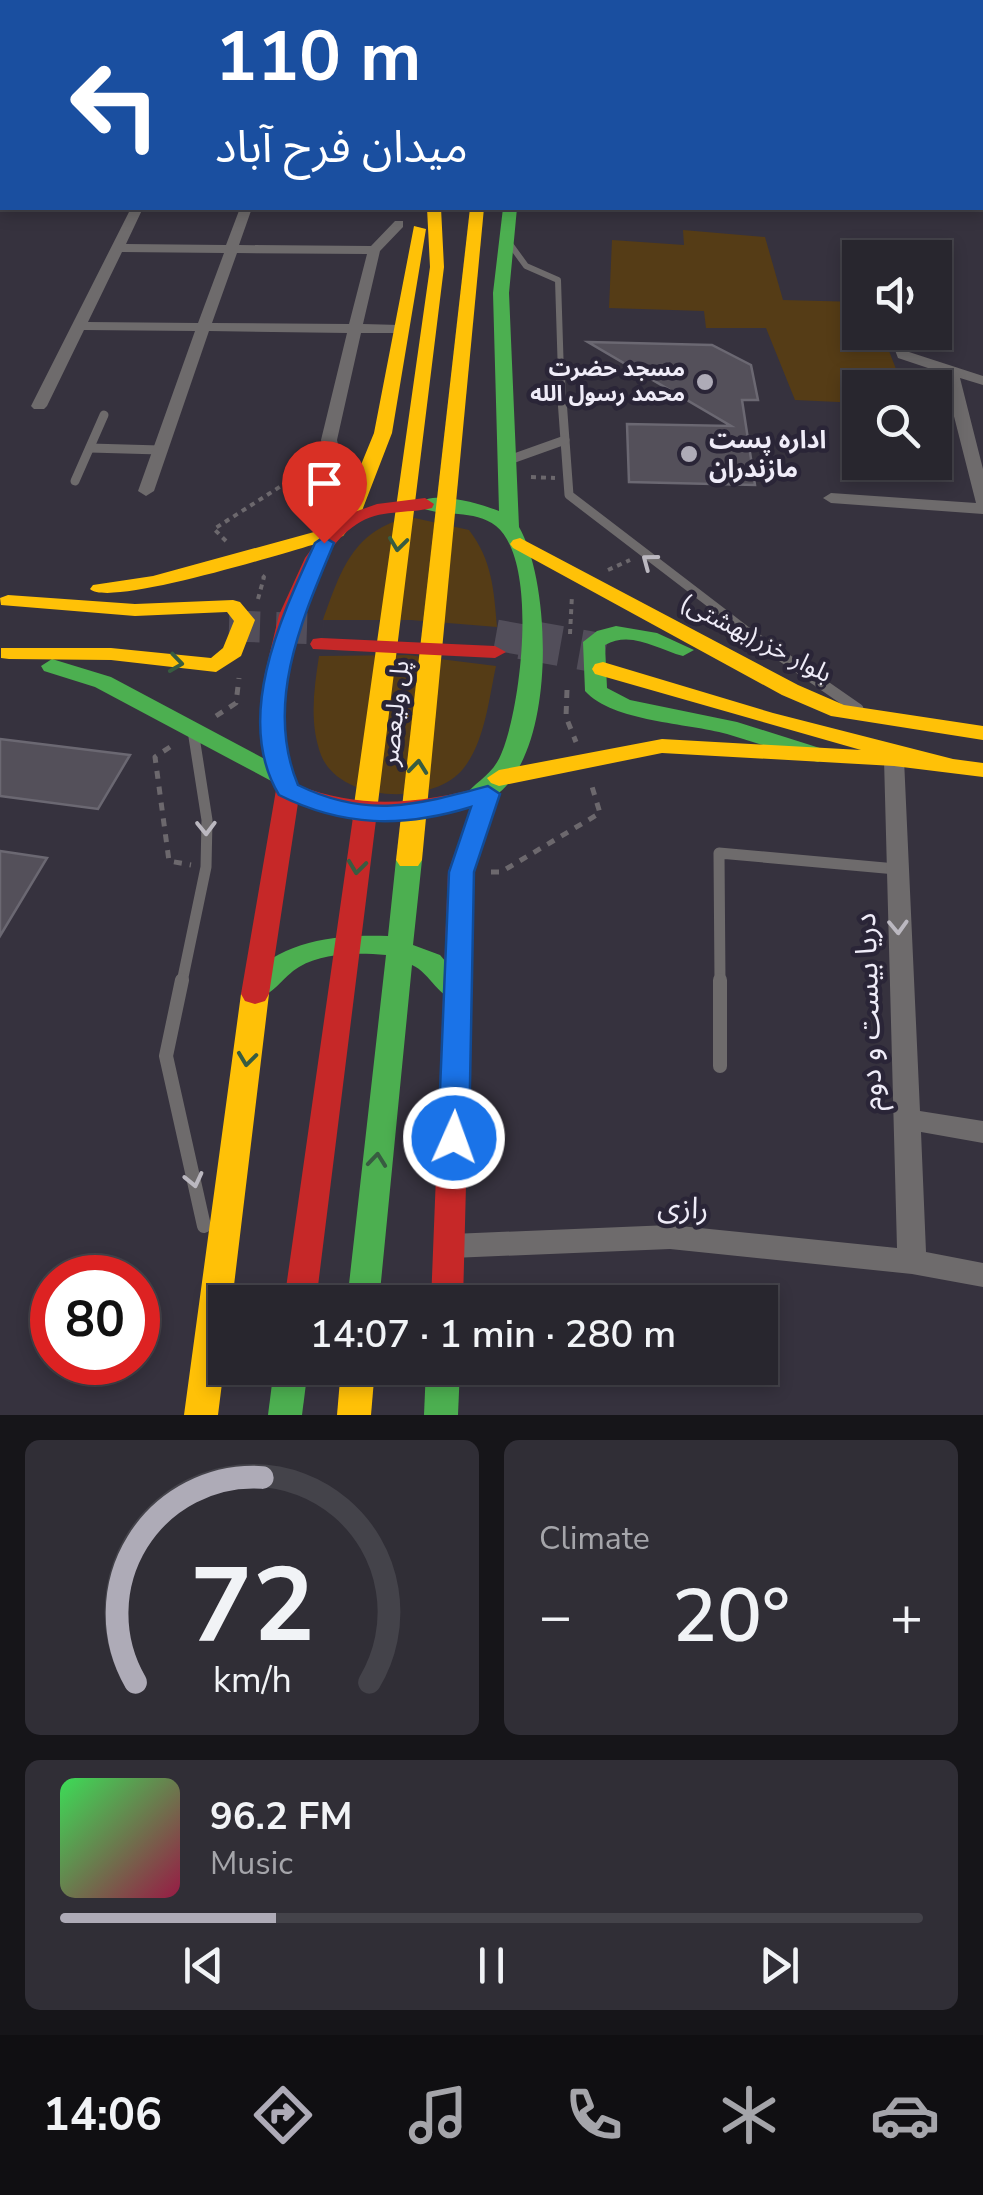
<!DOCTYPE html>
<html lang="en">
<head>
<meta charset="utf-8">
<style>
	body { margin:0; font-family:"Nunito Sans","Noto Sans Arabic",sans-serif; background:#302e36; color:#f1f3f6; height:100vh; display:flex; flex-direction:column; font-size:38px; white-space:nowrap }
	* { box-sizing:border-box; margin:0 }
	p { font-size:32px; color:#a5a5aa }
	.icon { flex:none; width:55px; height:55px; fill:none; stroke:currentColor; stroke-width:2; stroke-linecap:round; stroke-linejoin:round }
	.map { position:relative; height:1415px; overflow:hidden }
	.sheet { display:flex; flex-direction:column; gap:25px; padding:25px; background:#161519; flex:1 }
	.sheet>* { flex:none }
	.top-card { position:absolute; left:0px; top:0px; width:985px; height:210px; box-shadow:0 5px 15px #0003,0 0 0 2px #44434a; background:#1a4fa0; color:#fff; overflow:hidden }
	.tools { position:absolute; left:842px; top:240px; display:grid; gap:20px }
	.tools a { display:grid; place-items:center; width:110px; height:110px; border-radius:0px; background:#28262e; box-shadow:0 5px 15px #0003,0 0 0 2px #44434a; font-size:50px }
	.speed { position:absolute; left:30px; top:1255px; display:flex; gap:20px; font-size:50px; font-weight:700; text-align:center }
	.speed>* { display:grid; place-content:center; width:130px; height:130px; border-radius:50%; background:#28262e; box-shadow:0 5px 15px #0003,0 0 0 2px #44434a; line-height:1 }
	.speed .limit { border:15px solid #d22; background:#fff; color:#111 }
	.pin { position:absolute; display:grid; place-items:center; width:85px; height:85px; color:#fff; margin:-102px -42px; border-radius:50% 50% 50% 0; rotate:-45deg; box-shadow:0 0 10px #0007 }
	.pin .icon { rotate:45deg }
	.me { position:absolute; width:110px; margin:-55px; rotate:2deg; stroke-linejoin:round; filter:drop-shadow(0 0 8px #0008) }
	.turn { display:flex; align-items:center; gap:35px; height:210px; padding:0 50px; font-size:45px }
	.turn .icon { width:130px; height:130px; stroke-width:2.5 }
	.turn b { display:block; font-size:70px; line-height:85px }
	.big { font-size:75px; font-weight:600; line-height:1.1 }
	.sheet .card { flex:1; display:flex; flex-direction:column; justify-content:center; gap:15px; min-width:0; padding:0 35px; border-radius:15px; background:#302e36 }
	.sheet .dial { align-items:center; gap:0 }
	.dial svg { height:260px; overflow:visible; fill:none; stroke:#44434a; stroke-width:7; stroke-linecap:round; text-anchor:middle }
	.dial text { fill:#f1f3f6; stroke:none }
	.song { display:flex; align-items:center; gap:30px }
	.cover { width:120px; height:120px; border-radius:15px; background:linear-gradient(135deg,hsl(130 70% 55%),hsl(340 70% 35%)) }
	.played { height:10px; border-radius:5px; background:linear-gradient(90deg,#aeabb7 25%,#44434a 25%) }
	.keys { display:flex; justify-content:space-around; direction:ltr }
	.heat { display:flex; justify-content:space-between; align-items:center; font-size:55px; direction:ltr }
	.sheet .tiles { flex:1; display:grid; gap:25px; grid-template-columns:1fr 1fr }
	.card:last-child { grid-column:span 2 }
	.trip { position:absolute; left:208px; top:1285px; width:570px; height:100px; border-radius:0px; background:#28262e; box-shadow:0 5px 15px #0003,0 0 0 2px #44434a; font-weight:600; line-height:100px; text-align:center }
	.tab-bar { display:flex; height:160px; justify-content:space-around; align-items:center; background:#100f12; color:#a5a5aa }
	.tab-bar .icon { width:70px; height:70px }
	.tab-bar .selected { color:#aeabb7 }
	.tab-bar b { font-size:45px; color:#f1f3f6 }
	.map>svg:first-child { display:block }
</style>
</head>
<body>
<div class="map">
<svg width="983" height="1415" viewBox="0 0 983 1415">
	<rect width="100%" height="100%" fill="#36323e"/>
	<!-- green -->
	<g fill="#553c16">
		<polygon points="683,230 765,237 783,300 860,302 860,332 882,333 903,387 860,388 860,403 795,400 766,328 706,328 704,311 609,308 612,240 684,245"/>
		<path d="M 410,517 L 469,530 C 492,560 494,590 497,627 L 411,620 L 323,620 C 341,570 353,530 410,517 Z"/>
		<path d="M 408,655 L 496,666 C 489,698 485,742 463,769 C 433,806 340,803 321,755 C 309,723 314,689 319,656 Z"/>
	</g>
	<!-- building -->
	<g fill="#54505a" stroke="#6b6872" stroke-width="2.5">
		<polygon points="588,342 712,345 751,365 758,400 742,400 755,485 629,482 627,424 731,426"/>
		<polygon points="0,739 130,755 98,809 0,796"/>
		<polygon points="0,851 47,858 0,936"/>
	</g>
	<g fill="none" stroke-linecap="round" stroke-linejoin="round">
		<!-- highway-tunnel-far1 -->
		<g stroke="#524e5a" stroke-width="31" stroke-dasharray="31 16" stroke-linecap="butt">
			<polyline points="229,626 323,629"/>
			<polyline points="496,635 535,642"/>
		</g>
		<!-- highway-tunnel -->
		<polyline stroke="#524e5a" stroke-width="40" stroke-dasharray="40 20" stroke-linecap="butt" points="521,639 605,654"/>
		<!-- path-far1 -->
		<g stroke="#6c686d" stroke-width="4" stroke-dasharray="5 5" stroke-linecap="butt">
			<polyline points="531,477 555,478"/>
			<polyline points="226,541 214,529 303,472 315,472"/>
			<polyline points="608,570 630,560"/>
			<polyline points="258,599 264,577 259,573"/>
			<polyline points="570,634 572,595"/>
		</g>
		<!-- path -->
		<g stroke="#6c686d" stroke-width="5" stroke-dasharray="8 8" stroke-linecap="butt">
			<polyline points="567,690 566,717 576,742"/>
			<polyline points="216,716 236,703 239,678"/>
			<polyline points="170,747 155,757 169,861 191,865"/>
			<polyline points="491,872 501,872 600,813 590,780"/>
		</g>
		<!-- lane-far3 -->
		<polyline stroke="#6e6b6c" stroke-width="6" points="510,244 526,266 558,280 561,375"/>
		<!-- lane-far2 -->
		<g stroke="#6e6b6c" stroke-width="9">
			<polyline points="560,372 569,495 761,642"/>
			<polyline points="90,448 160,450"/>
			<polyline points="509,460 565,440"/>
			<polyline points="75,481 104,415"/>
		</g>
		<!-- lane-far1 -->
		<g stroke="#6e6b6c" stroke-width="11">
			<polyline points="757,639 858,709"/>
			<polyline points="182,982 206,867 207,820 194,737"/>
			<polyline points="720,982 719,853 896,869"/>
		</g>
		<!-- lane -->
		<g stroke="#6e6b6c" stroke-width="14">
			<polyline points="182,980 166,1056 204,1226"/>
			<polyline points="720,980 720,1066"/>
		</g>
		<!-- street -->
		<g fill="#6e6b6c" fill-rule="evenodd">
			<polygon points="0,69 2,70 2,76 0,76"/>
			<rect x="982" y="100" width="1" height="6"/>
			<rect x="0" y="128" width="2" height="6"/>
			<rect x="982" y="132" width="1" height="6"/>
			<rect x="982" y="164" width="1" height="8"/>
			<polygon points="983,204 983,212 955,212 949,208 982,208"/>
			<path d="M 131,208 L 143,208 L 126,244 L 226,245 L 240,208 L 252,208 L 239,245 L 371,246 L 395,221 L 403,221 L 403,227 L 380,251 L 363,324 L 400,325 L 407,329 L 400,333 L 361,333 L 337,440 L 356,519 L 353,523 L 341,523 L 338,519 L 321,440 L 347,333 L 209,331 L 154,491 L 146,496 L 138,491 L 195,331 L 84,330 L 47,406 L 44,409 L 34,409 L 31,406 ZM 122,252 L 224,253 L 198,323 L 88,322 ZM 237,253 L 367,254 L 349,324 L 212,323 Z"/>
			<polygon points="888,332 902,332 909,352 983,376 983,385 960,378 983,469 983,514 831,503 823,498 831,493 976,503 943,373 898,358"/>
			<polygon points="894,752 904,759 920,1111 983,1121 983,1143 921,1132 926,1252 983,1263 983,1287 912,1274 670,1249 452,1258 442,1254 438,1246 442,1238 452,1234 670,1225 897,1248 884,759"/>
		</g>
		<!-- fast -->
		<g fill="#4caf50" fill-rule="evenodd">
			<path d="M 503,208 L 517,208 L 509,293 L 519,527 C 554,587 559,783 475,806 L 463,798 C 476,780 493,776 502,752 C 521,706 539,561 496,526 C 472,507 433,519 416,504 C 434,490 478,503 499,511 L 493,293 Z"/>
			<path d="M 616,626 L 657,633 L 694,650 L 683,656 C 657,649 631,630 605,645 L 607,688 L 630,700 L 737,722 L 826,750 L 830,755 L 818,762 C 787,754 758,743 727,734 C 688,723 613,722 585,691 L 583,642 L 597,631 Z"/>
			<polygon points="52,659 111,677 291,773 295,778 283,786 275,783 95,687 44,671 41,666"/>
			<path d="M 409,852 L 418,854 L 422,860 L 413,945 L 440,955 L 472,992 L 468,999 C 441,1007 433,974 412,965 L 379,1302 L 347,1302 L 386,955 C 358,953 325,952 299,967 C 280,978 271,1003 246,996 L 242,989 C 270,940 339,934 388,936 L 396,860 L 400,854 Z"/>
			<polygon points="274,1368 308,1368 302,1415 268,1415"/>
			<polygon points="426,1368 460,1368 458,1415 424,1415"/>
		</g>
		<!-- slow -->
		<g fill="#ffc107" fill-rule="evenodd">
			<polygon points="427,208 441,208 444,267 376,819 364,827 352,819 430,267"/>
			<polygon points="470,208 484,208 422,860 418,866 400,866 396,860"/>
			<polygon points="414,226 426,229 392,433 358,521 348,527 338,521 374,433"/>
			<path d="M 336,526 L 346,532 L 343,536 C 306,546 111,609 90,589 L 93,585 L 153,576 Z"/>
			<polygon points="520,538 798,685 844,705 983,726 983,740 831,716 782,695 513,548 510,544 513,540"/>
			<polygon points="8,595 135,604 233,600 240,602 255,620 241,656 216,672 111,660 9,659 1,658 1,648 111,648 211,658 223,648 234,621 227,612 135,616 1,605 0,598"/>
			<polygon points="603,662 773,713 953,759 983,763 983,777 894,766 662,753 499,786 491,783 487,778 499,770 662,739 861,750 595,674 592,669 595,664"/>
			<polygon points="255,984 265,987 269,994 232,1302 225,1302 225,1359 218,1415 184,1415 241,994 245,987"/>
			<polygon points="341,1368 375,1368 371,1415 337,1415"/>
		</g>
		<!-- jam -->
		<g fill="#c62828" fill-rule="evenodd">
			<path d="M 425,498 L 434,504 L 432,508 C 407,514 379,509 357,524 C 302,560 279,671 284,734 C 285,752 292,769 298,785 C 363,811 422,803 487,786 L 499,794 L 474,872 L 463,1302 L 431,1302 L 448,872 L 471,807 L 427,817 L 376,820 L 316,1302 L 284,1302 L 353,817 L 298,803 L 269,994 L 265,1001 L 255,1004 L 245,1001 L 241,994 L 276,790 L 261,731 L 264,677 L 279,615 L 305,558 L 324,532 L 343,516 L 377,504 Z"/>
			<polygon points="321,638 495,646 506,652 495,658 313,649 310,644 313,639"/>
		</g>
	</g>
	<!-- one-way arrows -->
	<defs><path id="oneway-chevron" d="M-2-3.5L2.5 0L-2 3.5" fill="none" stroke-width="1.6" stroke-linecap="round" stroke-linejoin="round" transform="scale(2.5)"/></defs>
	<g stroke="#385c41">
		<use href="#oneway-chevron" transform="translate(398 544) rotate(97)"/>
		<use href="#oneway-chevron" transform="translate(176 663) rotate(8)"/>
		<use href="#oneway-chevron" transform="translate(418 767) rotate(-84)"/>
		<use href="#oneway-chevron" transform="translate(357 867) rotate(97)"/>
		<use href="#oneway-chevron" transform="translate(247 1059) rotate(97)"/>
		<use href="#oneway-chevron" transform="translate(377 1160) rotate(-84)"/>
	</g>
	<g stroke="#bbb8c0">
		<use href="#oneway-chevron" transform="translate(649 561) rotate(-143)"/>
		<use href="#oneway-chevron" transform="translate(206 828) rotate(89)"/>
		<use href="#oneway-chevron" transform="translate(898 927) rotate(88)"/>
		<use href="#oneway-chevron" transform="translate(194 1180) rotate(77)"/>
	</g>
	<!-- route -->
	<path fill="#1a73e8" stroke="#114b97" stroke-width="2.5" d="M 324,537 L 334,543 C 302,619 264,704 298,785 C 367,819 417,805 488,786 L 500,794 L 474,872 L 469,1138 L 464,1146 L 454,1150 L 443,1146 L 438,1138 L 449,872 L 471,807 C 403,828 343,827 279,795 C 233,718 281,617 315,543 Z"/>
	<!-- markers -->
	<g fill="#aeabb7" stroke="#2a2537" stroke-width="4">
		<circle cx="705" cy="382" r="10"/>
		<circle cx="689" cy="454" r="10"/>
	</g>
	<g text-anchor="middle" dominant-baseline="central" stroke-width="9" stroke-linejoin="round" paint-order="stroke">
		<!-- far-poi labels -->
		<g font-size="22" font-weight="bold" fill="#efecf8" stroke="#2a2537" text-anchor="end">
			<text x="685" y="369">مسجد حضرت<tspan x="685" dy="25">محمد رسول الله</tspan></text>
		</g>
		<!-- poi labels -->
		<g font-size="25" font-weight="bold" fill="#efecf8" stroke="#2a2537" text-anchor="start">
			<text x="709" y="440">اداره پست<tspan x="709" dy="29">مازندران</tspan></text>
		</g>
		<!-- street labels -->
		<g font-size="25" fill="#efecf8" stroke="#2a2537">
			<text transform="translate(756 638) rotate(27)">بلوار خزر(بهشتی)</text>
			<text transform="translate(395 713) rotate(-84)">پل ولیعصر</text>
		</g>
		<!-- near-street labels -->
		<g font-size="30" fill="#efecf8" stroke="#2a2537">
			<text transform="translate(869 1012) rotate(-92)">دریا بیست و دوم</text>
			<text transform="translate(683 1208) rotate(3)">رازی</text>
		</g>
	</g>
</svg>
<div class="tools">
<a><svg class="icon" aria-label="sound" viewBox="0 0 24 24"><path d="M4 9h4l5-4v14l-5-4H4zM17 9q2 3 0 6"/></svg></a>
<a><svg class="icon" aria-label="search" viewBox="0 0 24 24"><circle cx="10" cy="10" r="6"/><path d="M15 15l6 6"/></svg></a>
</div>
<div class="speed"><div class="limit">80</div></div>
<div class="pin" style="left:324px;top:543px;background:#d93025"><svg class="icon" aria-label="arrive" viewBox="0 0 24 24"><path d="M6 21V4h12l-3 4 3 4H6"/></svg></div>
<svg class="me" style="left:454px;top:1138px" viewBox="-20 -20 40 40"><circle r="17" fill="#1a73e8" stroke="#fff" stroke-width="3"/><path d="M0-11L8 9 0 5-8 9z" fill="#fff"/></svg>
<div class="trip">14:07 · 1 min · 280 m</div>
<div class="top-card">
<div class="turn"><svg class="icon" aria-label="left" viewBox="0 0 24 24"><path d="M17 20v-9H6M10 6l-5 5 5 5"/></svg><div><b>110 m</b>میدان فرح آباد</div></div>
</div>
</div>
<section class="sheet">
<div class="tiles">
<div class="card dial"><svg viewBox="0 0 100 80">
<path d="M14 69A42 42 0 1 1 86 69"/>
<path d="M14 69A42 42 0 0 1 53 6" stroke="#aeabb7"/>
<text x="50" y="56" font-size="32" font-weight="700">72</text>
<text x="50" y="72" font-size="11">km/h</text>
</svg></div>
<div class="card"><p>Climate</p>
<div class="heat"><a>−</a><b class="big">20°</b><a>+</a></div>
</div>
<div class="card">
<div class="song"><i class="cover"></i><div><b>96.2 FM</b><p>Music</p></div></div>
<div class="played"></div>
<div class="keys"><svg class="icon" aria-label="previous" viewBox="0 0 24 24"><path d="M18 5L8 12l10 7zM5 5v14"/></svg><svg class="icon" aria-label="pause" viewBox="0 0 24 24"><path d="M8 5v14M16 5v14"/></svg><svg class="icon" aria-label="next" viewBox="0 0 24 24"><path d="M6 5l10 7-10 7zM19 5v14"/></svg></div>
</div>
</div>
</section>
<nav class="tab-bar">
<b>14:06</b>
<svg class="icon selected" aria-label="directions" viewBox="0 0 24 24"><path d="M12 3l9 9-9 9-9-9zM9 14v-3h6M13 9l2 2-2 2"/></svg>
<svg class="icon" aria-label="music" viewBox="0 0 24 24"><path d="M9 18V5l10-2v13"/><circle cx="6" cy="18" r="3"/><circle cx="16" cy="16" r="3"/></svg>
<svg class="icon" aria-label="phone" viewBox="0 0 24 24"><path d="M5 4h4l2 5-3 2q2 4 5 5l2-3 5 2v4C11 20 4 13 5 4z"/></svg>
<svg class="icon" aria-label="climate" viewBox="0 0 24 24"><path d="M12 3v18M4 7l16 10M4 17L20 7"/></svg>
<svg class="icon" aria-label="car" viewBox="0 0 24 24"><path d="M5 17H2v-5l4-1 3-4h7l3 4 3 1v5h-3M9 17h6M6 11h13"/><circle cx="7" cy="17" r="2"/><circle cx="17" cy="17" r="2"/></svg>
</nav>
</body>
</html>
